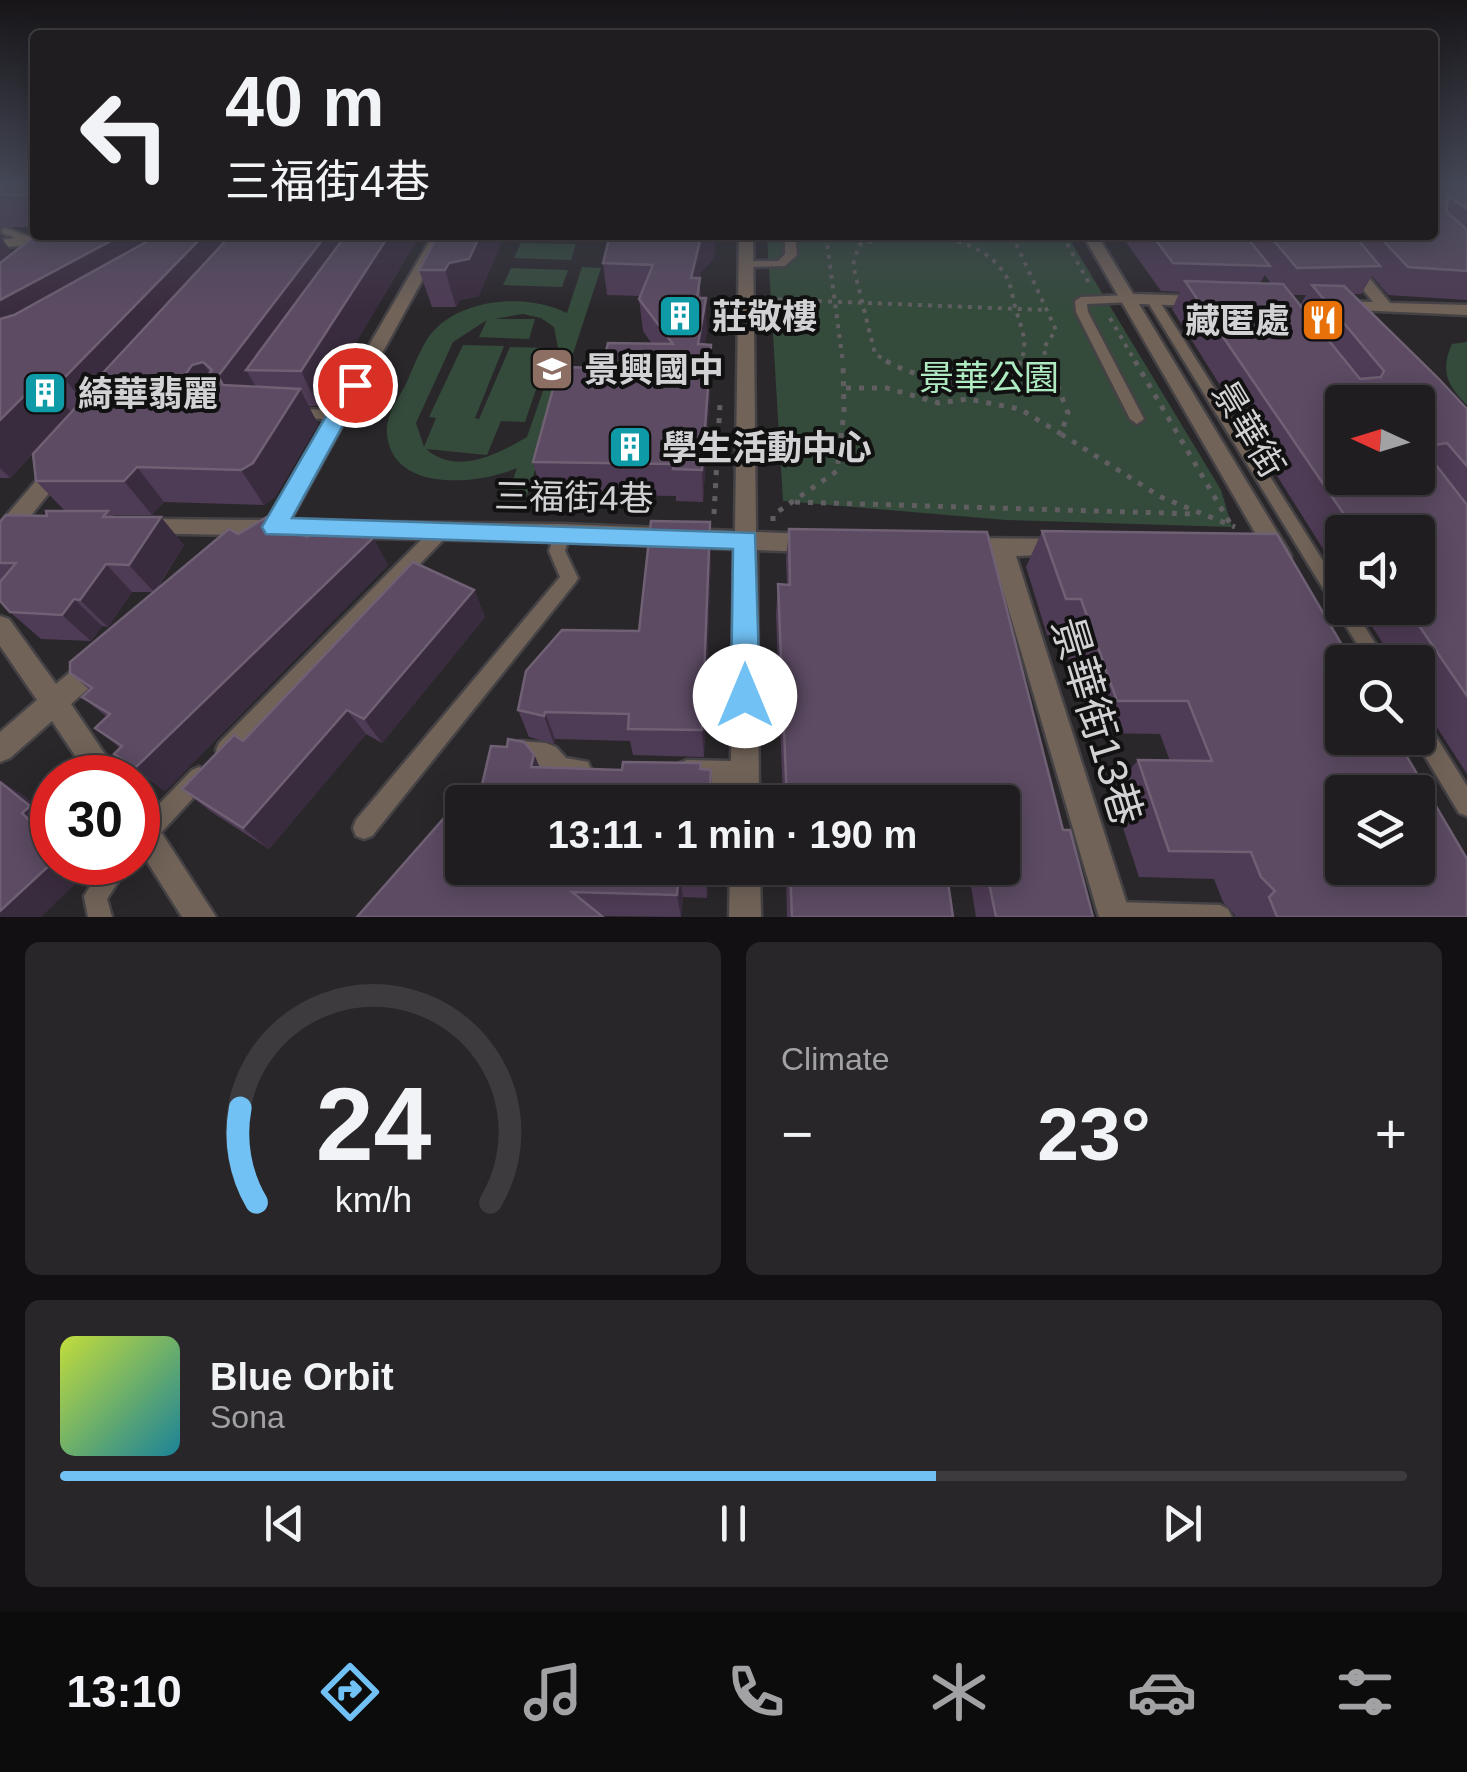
<!DOCTYPE html>
<html lang="en">
<head>
<meta charset="utf-8">
<style>
	body { margin:0; font-family:Arial,"Noto Sans TC",sans-serif; background:#282629; color:#f1f3f6; height:100vh; display:flex; flex-direction:column; font-size:38px; white-space:nowrap }
	* { box-sizing:border-box; margin:0 }
	p { font-size:32px; color:#a2a2a5 }
	.icon { flex:none; width:55px; height:55px; fill:none; stroke:currentColor; stroke-width:2; stroke-linecap:round; stroke-linejoin:round }
	.map { position:relative; height:917px; overflow:hidden }
	.drawer { display:flex; flex-direction:column; gap:25px; padding:25px; background:#121012; flex:1 }
	.drawer>* { flex:none }
	.banner { position:absolute; left:30px; top:30px; width:1408px; height:210px; border-radius:10px; box-shadow:0 5px 25px #0003,0 0 0 2px #3d3b3e; background:#201d20; color:#f1f3f6; overflow:hidden }
	.needle { width:65px; rotate:274deg }
	.fabs { position:absolute; left:1325px; top:385px; display:grid; gap:20px }
	.fabs a { display:grid; place-items:center; width:110px; height:110px; border-radius:10px; background:#201d20; box-shadow:0 5px 25px #0003,0 0 0 2px #3d3b3e; font-size:50px }
	.speed { position:absolute; left:30px; top:755px; display:flex; gap:20px; font-size:50px; font-weight:700; text-align:center }
	.speed>* { display:grid; place-content:center; width:130px; height:130px; border-radius:50%; background:#201d20; box-shadow:0 5px 25px #0003,0 0 0 2px #3d3b3e; line-height:1 }
	.speed .limit { border:15px solid #d22; background:#fff; color:#111 }
	.pin { position:absolute; display:grid; place-items:center; width:85px; height:85px; color:#fff; margin:-42px; border:5px solid #fff; border-radius:50%; box-shadow:0 2px 10px #0007 }
	.me { position:absolute; width:110px; margin:-55px; rotate:0deg; stroke-linejoin:round; filter:drop-shadow(0 0 8px #0008) }
	.turn { display:flex; align-items:center; gap:35px; height:210px; padding:0 30px; font-size:45px }
	.turn .icon { width:130px; height:130px; stroke-width:2.5 }
	.turn b { display:block; font-size:70px; line-height:85px }
	.big { font-size:75px; font-weight:800; line-height:1.1 }
	.drawer .card { flex:1; display:flex; flex-direction:column; justify-content:center; gap:15px; min-width:0; padding:0 35px; border-radius:15px; background:#282629 }
	.drawer .dial { align-items:center; gap:0 }
	.dial svg { height:260px; overflow:visible; fill:none; stroke:#3d3b3e; stroke-width:7; stroke-linecap:round; text-anchor:middle }
	.dial text { fill:#f1f3f6; stroke:none }
	.song { display:flex; align-items:center; gap:30px }
	.cover { width:120px; height:120px; border-radius:15px; background:linear-gradient(135deg,hsl(70 70% 55%),hsl(190 70% 35%)) }
	.played { height:10px; border-radius:5px; background:linear-gradient(90deg,#71c1f5 65%,#3d3b3e 65%) }
	.keys { display:flex; justify-content:space-around; direction:ltr }
	.heat { display:flex; justify-content:space-between; align-items:center; font-size:55px; direction:ltr }
	.drawer .tiles { flex:1; display:grid; gap:25px; grid-template-columns:1fr 1fr }
	.card:last-child { grid-column:span 2 }
	.trip { position:absolute; left:445px; top:785px; width:575px; height:100px; border-radius:10px; background:#201d20; box-shadow:0 5px 25px #0003,0 0 0 2px #3d3b3e; font-weight:800; line-height:100px; text-align:center }
	.tabs { display:flex; height:160px; justify-content:space-around; align-items:center; background:#0d0c0d; color:#a2a2a5 }
	.tabs .icon { width:70px; height:70px }
	.tabs .current { color:#71c1f5 }
	.tabs b { font-size:45px; color:#f1f3f6 }
	.map>svg:first-child { display:block }
</style>
</head>
<body>
<div class="map">
<svg width="1467" height="917" viewBox="0 0 1467 917">
	<rect width="100%" height="100%" fill="#2a272b"/>
	<!-- green -->
	<g fill="#344b3b" fill-rule="evenodd">
		<polygon points="767,235 1067,235 1221,490 1232,527 1006,520 783,501"/>
		<polygon points="521,243 576,244 571,260 514,258"/>
		<path d="M 582,267 L 601,268 L 526,498 L 507,498 L 517,468 C 478,485 392,493 387,434 C 385,416 398,399 406,384 C 413,368 420,349 430,335 C 460,297 528,293 567,313 ZM 523,314 L 541,318 L 554,327 L 558,348 L 527,437 C 498,454 457,476 426,449 L 487,455 L 501,421 L 525,422 L 550,348 L 510,347 L 479,419 L 475,418 L 504,346 L 463,345 L 429,417 L 436,418 L 424,447 L 416,423 L 453,342 L 487,320 L 479,337 L 529,339 L 535,319 L 494,319 Z"/>
		<polygon points="511,268 568,270 562,287 503,285"/>
		<path d="M 1467,342 L 1467,405 C 1447,386 1440,370 1452,344 Z"/>
	</g>
	<g fill="none" stroke-linecap="round" stroke-linejoin="round">
		<!-- service casing -->
		<g stroke="#454246" stroke-width="5">
			<g id="service">
				<polygon points="6,228 32,238 34,240 28,243 2,233 2,229"/>
				<polygon points="785,235 795,235 797,255 785,266 745,267 739,264 745,261 778,261 785,254"/>
				<polygon points="1128,295 1134,299 1132,302 1087,304 1088,312 1144,419 1137,424 1130,419 1076,312 1075,301 1081,297"/>
				<polygon points="1152,295 1158,299 1342,591 1342,608 1353,608 1387,662 1368,662 1146,299"/>
				<polygon points="297,409 338,410 345,415 338,420 292,417 290,414 292,411"/>
				<polygon points="440,526 446,527 448,532 446,537 233,757 226,760 219,757 216,750 219,743 434,527"/>
				<polygon points="562,527 568,528 570,533 565,551 578,578 575,583 372,836 364,839 356,836 353,828 356,820 560,577 549,551 556,528"/>
				<polygon points="1418,717 1425,719 1467,786 1467,816 1459,813 1414,738 1418,738"/>
				<polygon points="199,767 206,770 209,777 206,784 146,849 138,852 138,826 192,770"/>
				<polygon points="106,862 131,862 107,899 112,917 88,917 84,896"/>
				<polygon points="1114,902 1220,905 1228,909 1232,917 1104,917 1106,906"/>
			</g>
		</g>
		<!-- minor casing -->
		<g stroke="#454246" stroke-width="5">
			<g id="minor">
				<polygon points="38,235 82,235 75,239 0,248 0,240"/>
				<polygon points="433,235 447,235 290,521 562,524 735,531 739,235 753,235 756,532 811,534 819,537 822,543 819,549 811,552 757,550 759,802 731,802 731,789 687,788 677,784 673,774 677,764 687,760 731,761 734,549 562,542 138,533 135,527 138,521 146,519 268,520"/>
				<polygon points="1083,235 1097,235 1133,294 1201,296 1209,301 1201,306 1139,304 1288,550 1291,556 1288,562 1280,565 1272,562"/>
				<polygon points="1319,235 1334,235 1390,303 1467,305 1467,315 1334,309 1332,306 1340,301 1373,302"/>
				<polygon points="59,460 66,462 69,467 66,472 8,544 0,547 0,523 52,462"/>
				<polygon points="965,538 1061,539 1069,542 1072,548 1069,554 1016,556 1131,917 1099,917 993,556 957,553 954,547 957,541"/>
				<polygon points="0,616 9,619 56,684 88,657 97,654 106,657 110,665 106,673 71,704 121,778 90,778 52,721 10,758 0,762 0,732 37,700 0,646"/>
				<path d="M 520,741 L 546,743 L 556,747 L 566,758 L 588,762 L 592,772 L 588,782 C 552,796 556,774 535,769 C 527,766 519,767 510,763 L 506,754 L 510,745 Z"/>
				<polygon points="138,808 148,812 216,917 182,917 138,847"/>
				<polygon points="730,868 760,868 761,917 729,917"/>
			</g>
		</g>
		<!-- path-far1 -->
		<g stroke="#605e61" stroke-width="4" stroke-dasharray="4 6" stroke-linecap="butt">
			<polyline points="826,235 843,363"/>
			<polyline points="1012,235 1056,330 1043,349 1049,363"/>
			<polyline points="1062,235 1089,283"/>
			<polyline points="768,299 1045,310"/>
			<polyline points="1110,318 1136,363"/>
			<path d="M 890,363 L 875,354 L 853,265 L 859,245 C 902,230 976,230 1004,273 C 1012,284 1012,298 1016,310 C 1022,330 1029,344 1020,363"/>
		</g>
		<!-- path -->
		<g stroke="#605e61" stroke-width="5" stroke-dasharray="5 8" stroke-linecap="butt">
			<path d="M 886,361 C 924,382 965,384 1008,380 L 1021,361"/>
			<polyline points="1048,361 1068,413 1061,434 1161,497 1235,527"/>
			<polyline points="1135,361 1231,525"/>
			<polyline points="846,388 887,388 939,403 968,399 1020,409 1061,434"/>
			<polyline points="795,502 1197,514"/>
			<polyline points="714,514 720,403"/>
			<polyline points="773,521 773,515 837,471 844,412 843,361"/>
		</g>
		<!-- service -->
		<use href="#service" fill="#716358" fill-rule="evenodd"/>
		<!-- minor -->
		<use href="#minor" fill="#716358" fill-rule="evenodd"/>
	</g>
	<!-- wall -->
	<g fill="#4e3b55" fill-rule="evenodd">
		<rect x="0" y="182" width="35" height="45"/>
		<path d="M 1432,182 L 1467,182 L 1467,300 L 1388,295 L 1372,276 L 1361,294 L 1353,294 L 1467,409 L 1467,774 L 1418,698 L 1418,662 L 1395,662 L 1360,608 L 1418,608 L 1418,532 L 1342,532 L 1342,579 L 1172,309 L 1180,292 L 1161,291 L 1121,235 L 1432,235 ZM 1265,275 L 1271,284 L 1260,283 ZM 1292,295 L 1306,295 L 1300,305 Z"/>
		<polygon points="420,235 318,406 308,406 318,424 275,497 264,505 164,502 152,515 112,515 184,545 155,592 238,534 307,537 339,532 373,538 388,565 165,791 114,754 120,748 95,728 107,717 82,697 90,690 70,673 154,592 132,592 108,627 102,626 91,641 41,639 10,612 0,601 0,522 47,516 65,511 36,481 72,412 10,478 0,478 0,236 11,251 7,258"/>
		<polygon points="438,235 479,296 460,300 456,307 432,307 419,270"/>
		<polygon points="715,257 701,272 699,278 701,298 707,330 704,344 711,345 711,377 703,502 676,501 676,496 542,494 533,462 602,368 652,344 643,331 639,299 641,296 607,295 603,263"/>
		<polygon points="710,522 711,553 704,757 633,755 630,741 555,739 554,744 529,737 518,710 639,631"/>
		<polygon points="789,529 1063,830 1093,917 976,917 968,868 1002,868 1002,802 783,802 776,614 778,584 787,584 786,559"/>
		<polygon points="1042,531 1467,917 1234,917 1235,915 1223,902 1214,879 1139,877 1111,791 1138,760 1170,761 1160,734 1093,733 1061,635 1047,635 1026,567"/>
		<polygon points="474,590 485,617 382,743 366,734 269,849 210,811 182,789 243,741"/>
		<polygon points="462,868 709,868 707,898 683,897 681,917 602,916"/>
		<polygon points="786,868 946,868 953,917 787,917"/>
	</g>
	<!-- shaded-wall -->
	<g fill="#3a2c3f">
		<polygon points="35,189 35,206 28,195"/>
		<polygon points="122,235 166,235 0,344 0,300"/>
		<polygon points="204,235 251,235 100,376 111,390 91,412 64,378"/>
		<polygon points="326,235 362,235 246,370 256,387 239,411 218,376"/>
		<polygon points="389,235 420,235 318,406 301,371"/>
		<polygon points="480,235 505,235 479,296 460,300 456,307 445,270 449,263"/>
		<polygon points="706,235 715,235 715,257 701,272 692,309 691,278 700,241"/>
		<polygon points="0,236 11,251 4,264 0,266"/>
		<polygon points="706,298 707,330 700,377 698,344"/>
		<polygon points="711,345 711,377 703,502 702,470"/>
		<polygon points="203,362 224,397 204,413 182,379 192,365"/>
		<polygon points="43,377 71,412 10,478 0,468 0,420"/>
		<polygon points="300,389 318,424 275,497 264,505 241,470"/>
		<polygon points="137,467 164,502 152,515 124,481"/>
		<polygon points="161,517 184,545 154,592 129,565"/>
		<polygon points="710,522 711,553 704,757 702,730"/>
		<polygon points="373,538 388,565 165,791 135,768"/>
		<polygon points="106,564 132,592 108,627 80,600"/>
		<polygon points="474,590 485,617 382,743 364,719"/>
		<polygon points="74,599 102,626 91,641 62,615"/>
		<polygon points="347,710 366,734 269,849 243,828"/>
		<polygon points="545,712 555,739 554,744 544,716"/>
		<polygon points="534,754 547,784 531,767"/>
		<polygon points="711,770 712,802 709,802"/>
		<polygon points="0,781 20,793 52,818 52,828 50,830 52,832 52,843 22,813"/>
		<polygon points="53,862 85,862 91,869 41,917 0,917 0,911"/>
		<polygon points="706,868 709,868 707,898 705,873"/>
		<polygon points="679,873 683,897 681,917 677,895"/>
	</g>
	<!-- building -->
	<g fill="#5c4b63" stroke="#6f6074" stroke-width="2.5" fill-rule="evenodd">
		<polygon points="0,182 35,182 35,189 28,195 0,195"/>
		<polygon points="1432,182 1467,182 1467,209 1448,196 1446,211 1467,230 1467,271 1408,267 1378,235 1432,235"/>
		<polygon points="36,235 122,235 0,300 0,263"/>
		<polygon points="159,235 204,235 64,378 43,377 0,420 0,319 14,315"/>
		<polygon points="231,235 326,235 218,376 223,385 300,389 253,463 241,470 137,467 124,481 36,481 33,454 89,393 187,396 196,392 212,370 203,362 192,365 182,379 100,376"/>
		<polygon points="346,235 389,235 301,371 246,370"/>
		<polygon points="438,235 480,235 469,259 449,263 445,270 419,270"/>
		<polygon points="610,235 706,235 700,241 691,278 700,278 697,298 706,298 698,344 711,345 702,470 673,469 674,464 533,462 559,367 602,368 608,343 673,344 639,299 653,265 603,263"/>
		<polygon points="1152,235 1245,235 1270,266 1173,263"/>
		<polygon points="1269,235 1354,235 1380,266 1297,268"/>
		<path d="M 1185,281 L 1283,284 L 1360,379 L 1381,377 L 1384,371 L 1312,285 L 1344,286 L 1437,377 L 1467,409 L 1467,466 L 1447,443 L 1422,447 L 1467,505 L 1467,696 L 1407,608 L 1418,608 L 1418,532 L 1356,532 ZM 1342,402 L 1418,402 L 1418,478 L 1342,478 Z"/>
		<polygon points="46,511 108,511 103,517 161,517 129,565 106,564 80,600 74,599 62,615 10,612 0,601 0,582 16,563 0,563 0,522 6,515 47,516"/>
		<polygon points="267,517 307,537 326,526 339,532 345,526 373,538 135,768 114,754 122,746 95,728 110,714 82,697 92,688 70,673 70,662 229,529 238,534"/>
		<polygon points="651,521 710,522 702,730 628,729 629,714 545,712 544,716 518,710 526,671 562,630 639,631"/>
		<polygon points="789,529 987,532 1063,830 1070,830 1093,917 996,917 986,868 1002,868 1002,802 787,802 778,584 790,585"/>
		<path d="M 1042,531 L 1277,534 L 1352,662 L 1342,662 L 1342,738 L 1396,738 L 1467,859 L 1467,917 L 1277,917 L 1269,897 L 1275,891 L 1261,877 L 1251,852 L 1169,851 L 1138,760 L 1212,761 L 1188,701 L 1117,701 L 1081,599 L 1066,599 ZM 1342,792 L 1418,792 L 1418,868 L 1342,868 Z"/>
		<polygon points="413,562 474,590 364,719 347,710 243,828 182,789 234,735 243,741"/>
		<polygon points="508,739 524,742 534,754 531,767 622,770 623,762 701,763 700,769 711,770 709,802 478,802 491,746 507,747"/>
		<polygon points="0,782 30,806 22,813 52,843 53,862 0,911"/>
		<polygon points="459,801 462,805 462,868 706,868 705,873 679,873 677,895 572,892 603,917 357,917"/>
		<polygon points="790,868 946,868 953,917 792,917"/>
	</g>
	<!-- sky -->
	<linearGradient id="sky" x2="0" y2="1"><stop stop-color="#171518"/><stop offset="0.59" stop-color="#444755"/><stop offset="1" stop-color="#444755" stop-opacity="0"/></linearGradient>
	<rect width="1467" height="311" fill="url(#sky)"/>
	<!-- route -->
	<polygon fill="#71c1f5" stroke="#497d9f" stroke-width="2.5" points="355,378 365,385 292,518 755,533 760,696 756,706 745,710 735,706 731,696 733,549 266,534 262,527 266,520 344,385"/>
	<!-- icons -->
	<defs>
		<g id="building-square" transform="scale(2.25)"><rect x="-9" y="-9" width="18" height="18" rx="4" fill="#0f9aa8" stroke="#121112"/><path d="M-4-6H4V6H1V3H-1V6H-4ZM-2.5-4.3h1.7v1.8h-1.7ZM.8-4.3h1.7v1.8H.8ZM-2.5-1h1.7V.8h-1.7ZM.8-1h1.7V.8H.8Z" fill="#fff"/></g>
		<g id="restaurant-square" transform="scale(2.25)"><rect x="-9" y="-9" width="18" height="18" rx="4" fill="#e8710a" stroke="#121112"/><path d="M-5-6h1v4h1v-4h1v4h1v-4h1v5L-1.5 .5V6h-2V.5L-5-1ZM5-6V6H3V1.5H1.5Q1.5-4 5-6Z" fill="#fff"/></g>
		<g id="school-square" transform="scale(2.25)"><rect x="-9" y="-9" width="18" height="18" rx="4" fill="#8d6e63" stroke="#121112"/><path d="M0-5L7-2L0 1L-7-2ZM-4 1L0 2.5L4 1V4Q0 6-4 4Z" fill="#fff"/></g>
	</defs>
	<g fill-rule="evenodd">
		<use href="#building-square" x="680" y="316"/>
		<use href="#restaurant-square" x="1323" y="320"/>
		<use href="#school-square" x="552" y="369"/>
		<use href="#building-square" x="45" y="393"/>
		<use href="#building-square" x="630" y="447"/>
	</g>
	<g text-anchor="middle" dominant-baseline="central" stroke-width="8" stroke-linejoin="round" paint-order="stroke">
		<!-- poi labels -->
		<g font-size="35" font-weight="bold" fill="#d2d1d3" stroke="#121112" text-anchor="start">
			<text x="712" y="316">莊敬樓</text>
			<text x="1290" y="320" text-anchor="end">藏匿處</text>
			<text x="584" y="369">景興國中</text>
			<text x="78" y="393">綺華翡麗</text>
			<text x="662" y="447">學生活動中心</text>
		</g>
		<!-- park labels -->
		<g font-size="35" fill="#afebc1" stroke="#121112">
			<text x="989" y="377">景華公園</text>
		</g>
		<!-- street labels -->
		<g font-size="35" fill="#d2d1d3" stroke="#121112">
			<text transform="translate(1249 429) rotate(59)">景華街</text>
			<text transform="translate(574 497) rotate(1)">三福街4巷</text>
		</g>
		<!-- near-street labels -->
		<g font-size="42" fill="#d2d1d3" stroke="#121112">
			<text transform="translate(1097 721) rotate(73)">景華街13巷</text>
		</g>
	</g>
</svg>
<div class="fabs">
<a><svg class="needle" viewBox="-14 -14 28 28"><path d="M0-13l5 13h-10z" fill="#e53935"/><path d="M0 13l5-13h-10z" fill="#a2a2a5"/></svg></a>
<a><svg class="icon" aria-label="sound" viewBox="0 0 24 24"><path d="M4 9h4l5-4v14l-5-4H4zM17 9q2 3 0 6"/></svg></a>
<a><svg class="icon" aria-label="search" viewBox="0 0 24 24"><circle cx="10" cy="10" r="6"/><path d="M15 15l6 6"/></svg></a>
<a><svg class="icon" aria-label="layers" viewBox="0 0 24 24"><path d="M12 4l9 5-9 5-9-5zM3 14l9 5 9-5"/></svg></a>
</div>
<div class="speed"><div class="limit">30</div></div>
<div class="pin" style="left:355px;top:385px;background:#d93025"><svg class="icon" aria-label="arrive" viewBox="0 0 24 24"><path d="M6 21V4h12l-3 4 3 4H6"/></svg></div>
<svg class="me" style="left:745px;top:696px" viewBox="-20 -20 40 40"><circle r="19" fill="#fff"/><path d="M0-13L10 11 0 6-10 11z" fill="#71c1f5"/></svg>
<div class="trip">13:11 · 1 min · 190 m</div>
<div class="banner">
<div class="turn"><svg class="icon" aria-label="left" viewBox="0 0 24 24"><path d="M17 20v-9H6M10 6l-5 5 5 5"/></svg><div><b>40 m</b>三福街4巷</div></div>
</div>
</div>
<section class="drawer">
<div class="tiles">
<div class="card dial"><svg viewBox="0 0 100 80">
<path d="M14 69A42 42 0 1 1 86 69"/>
<path d="M14 69A42 42 0 0 1 9 40" stroke="#71c1f5"/>
<text x="50" y="56" font-size="32" font-weight="700">24</text>
<text x="50" y="72" font-size="11">km/h</text>
</svg></div>
<div class="card"><p>Climate</p>
<div class="heat"><a>−</a><b class="big">23°</b><a>+</a></div>
</div>
<div class="card">
<div class="song"><i class="cover"></i><div><b>Blue Orbit</b><p>Sona</p></div></div>
<div class="played"></div>
<div class="keys"><svg class="icon" aria-label="previous" viewBox="0 0 24 24"><path d="M18 5L8 12l10 7zM5 5v14"/></svg><svg class="icon" aria-label="pause" viewBox="0 0 24 24"><path d="M8 5v14M16 5v14"/></svg><svg class="icon" aria-label="next" viewBox="0 0 24 24"><path d="M6 5l10 7-10 7zM19 5v14"/></svg></div>
</div>
</div>
</section>
<nav class="tabs">
<b>13:10</b>
<svg class="icon current" aria-label="directions" viewBox="0 0 24 24"><path d="M12 3l9 9-9 9-9-9zM9 14v-3h6M13 9l2 2-2 2"/></svg>
<svg class="icon" aria-label="music" viewBox="0 0 24 24"><path d="M9 18V5l10-2v13"/><circle cx="6" cy="18" r="3"/><circle cx="16" cy="16" r="3"/></svg>
<svg class="icon" aria-label="phone" viewBox="0 0 24 24"><path d="M5 4h4l2 5-3 2q2 4 5 5l2-3 5 2v4C11 20 4 13 5 4z"/></svg>
<svg class="icon" aria-label="climate" viewBox="0 0 24 24"><path d="M12 3v18M4 7l16 10M4 17L20 7"/></svg>
<svg class="icon" aria-label="car" viewBox="0 0 24 24"><path d="M5 17H2v-5l4-1 3-4h7l3 4 3 1v5h-3M9 17h6M6 11h13"/><circle cx="7" cy="17" r="2"/><circle cx="17" cy="17" r="2"/></svg>
<svg class="icon" aria-label="filters" viewBox="0 0 24 24"><path d="M4 7h16M4 17h16"/><circle cx="9" cy="7" r="2"/><circle cx="15" cy="17" r="2"/></svg>
</nav>
</body>
</html>
